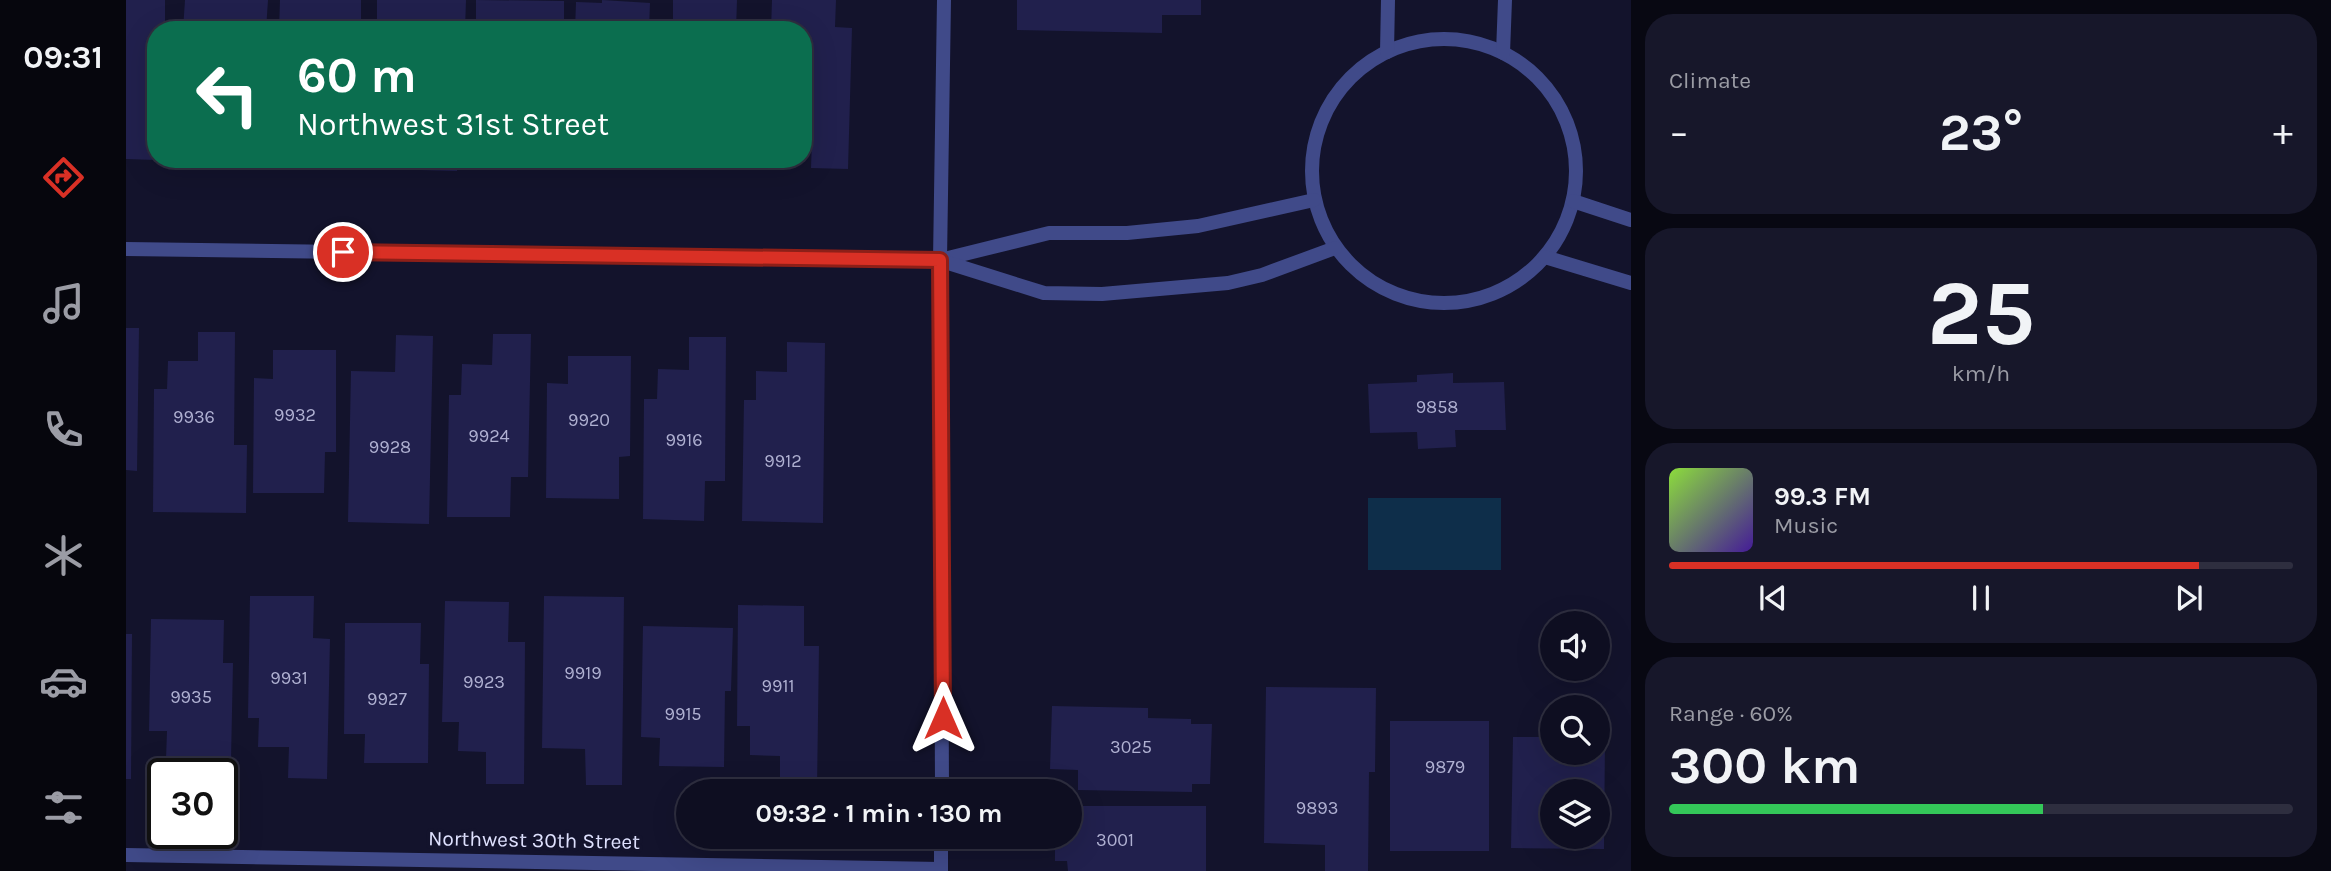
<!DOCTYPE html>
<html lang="en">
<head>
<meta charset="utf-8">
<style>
	body { margin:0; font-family:Karla,sans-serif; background:#17172a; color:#f1f3f6; height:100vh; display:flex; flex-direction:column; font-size:26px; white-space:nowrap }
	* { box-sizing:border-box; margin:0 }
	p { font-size:23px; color:#9b9ca5 }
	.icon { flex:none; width:38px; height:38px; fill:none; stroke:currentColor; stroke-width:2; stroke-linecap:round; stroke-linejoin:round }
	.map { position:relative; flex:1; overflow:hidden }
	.details { display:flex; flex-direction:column; gap:14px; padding:14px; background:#080812; width:700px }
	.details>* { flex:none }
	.top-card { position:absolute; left:21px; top:21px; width:665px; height:147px; border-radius:28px; box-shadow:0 7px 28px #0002,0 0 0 2px #2e2e3f; background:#0b6e4f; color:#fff; overflow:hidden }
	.fabs { position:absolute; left:1414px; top:611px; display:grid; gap:14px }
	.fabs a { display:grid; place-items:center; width:70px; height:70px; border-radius:50%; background:#0e0e21; box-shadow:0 7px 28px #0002,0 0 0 2px #2e2e3f; font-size:35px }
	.speed { position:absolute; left:21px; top:758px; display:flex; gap:14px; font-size:35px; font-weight:700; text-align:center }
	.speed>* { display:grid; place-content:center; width:91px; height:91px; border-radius:50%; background:#0e0e21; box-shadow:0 7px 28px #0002,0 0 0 2px #2e2e3f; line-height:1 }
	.speed .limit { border:4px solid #111; border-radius:10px; background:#fff; color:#111 }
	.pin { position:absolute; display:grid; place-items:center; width:60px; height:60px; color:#fff; margin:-30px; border:4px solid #fff; border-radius:50%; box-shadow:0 2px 7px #0007 }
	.me { position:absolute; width:77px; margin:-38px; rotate:0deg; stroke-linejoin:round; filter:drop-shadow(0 0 5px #0008) }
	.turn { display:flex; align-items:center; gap:24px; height:147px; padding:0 35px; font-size:32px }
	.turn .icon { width:91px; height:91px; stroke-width:2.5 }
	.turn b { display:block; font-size:49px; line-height:60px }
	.big { font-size:52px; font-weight:700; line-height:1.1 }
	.details .tile { flex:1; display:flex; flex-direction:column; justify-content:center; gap:10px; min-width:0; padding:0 24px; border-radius:28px; background:#17172a }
	.details .dial { align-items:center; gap:0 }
	.dial b { font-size:91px; line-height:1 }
	.song { display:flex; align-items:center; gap:21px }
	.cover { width:84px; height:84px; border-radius:10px; background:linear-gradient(135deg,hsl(90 70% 55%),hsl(260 70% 35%)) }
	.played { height:7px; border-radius:4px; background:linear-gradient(90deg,#d93025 85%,#2e2e3f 85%) }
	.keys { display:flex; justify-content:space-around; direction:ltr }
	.heat { display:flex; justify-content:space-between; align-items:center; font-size:38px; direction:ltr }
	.charge { height:10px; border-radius:5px; background:linear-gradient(90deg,#34c759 60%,#2e2e3f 0) }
	.trip { position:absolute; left:550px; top:779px; width:406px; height:70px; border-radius:35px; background:#0e0e21; box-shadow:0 7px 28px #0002,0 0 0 2px #2e2e3f; font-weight:700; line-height:70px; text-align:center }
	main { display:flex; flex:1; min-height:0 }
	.menu { display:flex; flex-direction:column; width:126px; justify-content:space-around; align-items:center; background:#06060d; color:#9b9ca5 }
	.menu .icon { width:49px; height:49px }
	.menu .active { color:#d93025 }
	.menu b { font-size:32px; color:#f1f3f6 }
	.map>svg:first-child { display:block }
</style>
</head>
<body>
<main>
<nav class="menu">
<b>09:31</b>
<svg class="icon active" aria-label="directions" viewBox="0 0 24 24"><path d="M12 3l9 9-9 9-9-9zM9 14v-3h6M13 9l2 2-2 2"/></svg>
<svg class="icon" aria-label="music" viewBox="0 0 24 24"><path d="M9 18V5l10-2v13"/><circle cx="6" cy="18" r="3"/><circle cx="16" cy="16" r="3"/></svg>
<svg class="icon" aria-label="phone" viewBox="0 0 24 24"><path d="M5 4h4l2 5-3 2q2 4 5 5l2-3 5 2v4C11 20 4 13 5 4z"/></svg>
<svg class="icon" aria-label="climate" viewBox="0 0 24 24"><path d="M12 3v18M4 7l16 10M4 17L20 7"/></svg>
<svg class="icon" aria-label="car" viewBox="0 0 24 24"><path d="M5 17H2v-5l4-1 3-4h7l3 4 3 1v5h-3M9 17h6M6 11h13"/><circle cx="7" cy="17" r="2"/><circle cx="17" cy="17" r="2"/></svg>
<svg class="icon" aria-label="filters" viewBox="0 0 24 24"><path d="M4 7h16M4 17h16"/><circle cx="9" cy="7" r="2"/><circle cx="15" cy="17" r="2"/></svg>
</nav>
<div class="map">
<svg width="1505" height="871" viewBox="0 0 1505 871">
	<rect width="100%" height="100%" fill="#13132c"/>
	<!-- water -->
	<rect fill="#0e2e4a" x="1242" y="498" width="133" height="72"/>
	<!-- building -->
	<g fill="#21204d" fill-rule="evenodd">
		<polygon points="0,0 39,0 39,30 30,30 30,160 0,159"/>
		<polygon points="59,0 142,0 140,30 57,30"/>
		<polygon points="154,0 235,0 235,30 153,30"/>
		<polygon points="251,0 340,0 339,30 251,30"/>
		<polygon points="350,0 438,1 438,30 350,30"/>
		<polygon points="476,0 524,3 523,30 449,30 450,2 476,3"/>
		<polygon points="547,0 611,0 610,30 547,30"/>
		<polygon points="646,0 710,0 709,27 726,28 722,169 685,168 686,138 677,138 677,30 645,30"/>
		<polygon points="891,0 1075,0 1075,15 1036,15 1036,33 891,30"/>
		<polygon points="195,159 233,159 233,166 195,165"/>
		<polygon points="294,159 331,159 331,171 294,170"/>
		<rect x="391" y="159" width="38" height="9"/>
		<polygon points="587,159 625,159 625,170 587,169"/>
		<polygon points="0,328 13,328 11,471 0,470"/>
		<polygon points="72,332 109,332 108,445 121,445 120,513 27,512 28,389 41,389 42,361 72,361"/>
		<polygon points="367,334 405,334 402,477 385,477 384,517 321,517 323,395 335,395 336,364 366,365"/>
		<polygon points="270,335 307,336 303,524 222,522 225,371 269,372"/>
		<polygon points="563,337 600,337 599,481 579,481 578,521 517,519 518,399 531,399 532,369 563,370"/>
		<polygon points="661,342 699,343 697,523 616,521 618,400 630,400 630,371 661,372"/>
		<polygon points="147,350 210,350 210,452 199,452 198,493 127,493 128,378 147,379"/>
		<polygon points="442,356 505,356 504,456 493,457 493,499 420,498 421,383 442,384"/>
		<polygon points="1327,373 1327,383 1378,382 1380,430 1329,430 1330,447 1292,449 1291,432 1244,433 1242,384 1291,382 1291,375"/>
		<polygon points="124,596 188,596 187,638 204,639 201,779 162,778 163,747 132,747 133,718 122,718"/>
		<polygon points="418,596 498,597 496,785 460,785 459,749 416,748"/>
		<polygon points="319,601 383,602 382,642 399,642 398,784 360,784 360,752 332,751 333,722 316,722"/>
		<polygon points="612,605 678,606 678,646 693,646 691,789 654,789 654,756 624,755 624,726 611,726"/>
		<polygon points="25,619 98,620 97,663 107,663 105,760 40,759 41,731 23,731"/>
		<polygon points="219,623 295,623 294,664 303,664 302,763 238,763 239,734 218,734"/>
		<polygon points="517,626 607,628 605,691 599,691 598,767 533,766 534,738 515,737"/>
		<polygon points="0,634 6,634 5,779 0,779"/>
		<polygon points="1140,687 1250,688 1249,772 1243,772 1242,871 1199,871 1199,845 1138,843"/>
		<polygon points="926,706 1022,708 1022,718 1065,719 1065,724 1086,724 1084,784 1066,784 1066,792 952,790 952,770 924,769"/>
		<rect x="1264" y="721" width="99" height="130"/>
		<path d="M 1387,737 L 1426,737 L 1426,752 L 1472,752 L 1472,738 L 1479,738 L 1478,849 L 1385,848 ZM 1426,791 L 1472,791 L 1472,836 L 1426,836 Z"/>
		<polygon points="943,806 1080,806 1080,871 942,871 941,861 929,861 929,844 897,845 897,836 943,836"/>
	</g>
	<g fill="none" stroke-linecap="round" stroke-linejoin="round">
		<!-- minor -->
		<g stroke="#404a89" stroke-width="14">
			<circle cx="1318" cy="171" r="132"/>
			<polyline points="1261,52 1262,0"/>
			<polyline points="1377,53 1379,0"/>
			<polyline points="1447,201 1505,220"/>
			<polyline points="0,249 814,260 923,233 1001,233 1072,226 1188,200"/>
			<polyline points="1419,257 1505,283"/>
			<polyline points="816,261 918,293 976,294 1102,283 1136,275 1209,248"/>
			<polyline points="816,791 814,260 818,0"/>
			<polyline points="0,855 815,869"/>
			<polyline points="815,871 815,836"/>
		</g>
	</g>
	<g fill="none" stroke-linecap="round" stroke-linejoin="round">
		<!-- route casing -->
		<g stroke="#8d1f18" stroke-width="18">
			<polyline id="route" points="217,252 814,260 817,718"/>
		</g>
		<!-- route -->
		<use href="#route" stroke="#d93025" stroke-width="12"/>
	</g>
	<g text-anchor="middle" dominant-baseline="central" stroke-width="7" stroke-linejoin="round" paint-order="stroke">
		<!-- number labels -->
		<g font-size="18" fill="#b0b1d2">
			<text x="1311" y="407">9858</text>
			<text x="169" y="415">9932</text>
			<text x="68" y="417">9936</text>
			<text x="463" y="420">9920</text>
			<text x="363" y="436">9924</text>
			<text x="558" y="440">9916</text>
			<text x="264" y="447">9928</text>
			<text x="657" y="461">9912</text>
			<text x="457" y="673">9919</text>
			<text x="163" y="678">9931</text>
			<text x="358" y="682">9923</text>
			<text x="652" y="686">9911</text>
			<text x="65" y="697">9935</text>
			<text x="261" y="699">9927</text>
			<text x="557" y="714">9915</text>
			<text x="1005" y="747">3025</text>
			<text x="1319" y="767">9879</text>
			<text x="1191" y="808">9893</text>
			<text x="989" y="840">3001</text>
		</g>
		<!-- street labels -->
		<g font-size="21" fill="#dfe1fe" stroke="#13132c">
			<text transform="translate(408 840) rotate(1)">Northwest 30th Street</text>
		</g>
	</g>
</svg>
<div class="fabs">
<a><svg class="icon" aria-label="sound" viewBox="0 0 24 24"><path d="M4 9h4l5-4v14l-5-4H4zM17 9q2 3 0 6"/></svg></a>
<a><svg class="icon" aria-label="search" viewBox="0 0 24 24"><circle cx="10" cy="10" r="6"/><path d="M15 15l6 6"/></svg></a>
<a><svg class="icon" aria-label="layers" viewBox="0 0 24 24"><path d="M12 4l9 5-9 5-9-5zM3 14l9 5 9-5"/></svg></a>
</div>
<div class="speed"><div class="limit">30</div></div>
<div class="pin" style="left:217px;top:252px;background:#d93025"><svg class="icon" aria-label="arrive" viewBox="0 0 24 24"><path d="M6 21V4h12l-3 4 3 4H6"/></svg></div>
<svg class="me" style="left:817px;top:718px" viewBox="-20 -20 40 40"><path d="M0-17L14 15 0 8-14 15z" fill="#d93025" stroke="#fff" stroke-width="4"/></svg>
<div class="trip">09:32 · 1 min · 130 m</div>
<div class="top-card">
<div class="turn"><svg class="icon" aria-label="left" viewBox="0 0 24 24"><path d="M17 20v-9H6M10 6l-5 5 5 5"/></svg><div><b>60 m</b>Northwest 31st Street</div></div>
</div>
</div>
<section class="details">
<div class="tile"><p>Climate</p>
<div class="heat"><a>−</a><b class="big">23°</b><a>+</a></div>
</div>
<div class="tile dial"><b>25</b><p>km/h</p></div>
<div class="tile">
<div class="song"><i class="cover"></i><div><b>99.3 FM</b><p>Music</p></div></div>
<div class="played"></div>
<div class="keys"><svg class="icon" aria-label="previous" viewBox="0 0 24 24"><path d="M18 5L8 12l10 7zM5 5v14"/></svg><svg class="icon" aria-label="pause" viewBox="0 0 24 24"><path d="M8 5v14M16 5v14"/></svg><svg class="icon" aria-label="next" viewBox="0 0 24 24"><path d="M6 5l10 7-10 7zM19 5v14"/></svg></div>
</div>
<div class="tile"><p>Range · 60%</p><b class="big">300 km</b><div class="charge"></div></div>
</section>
</main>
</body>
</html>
